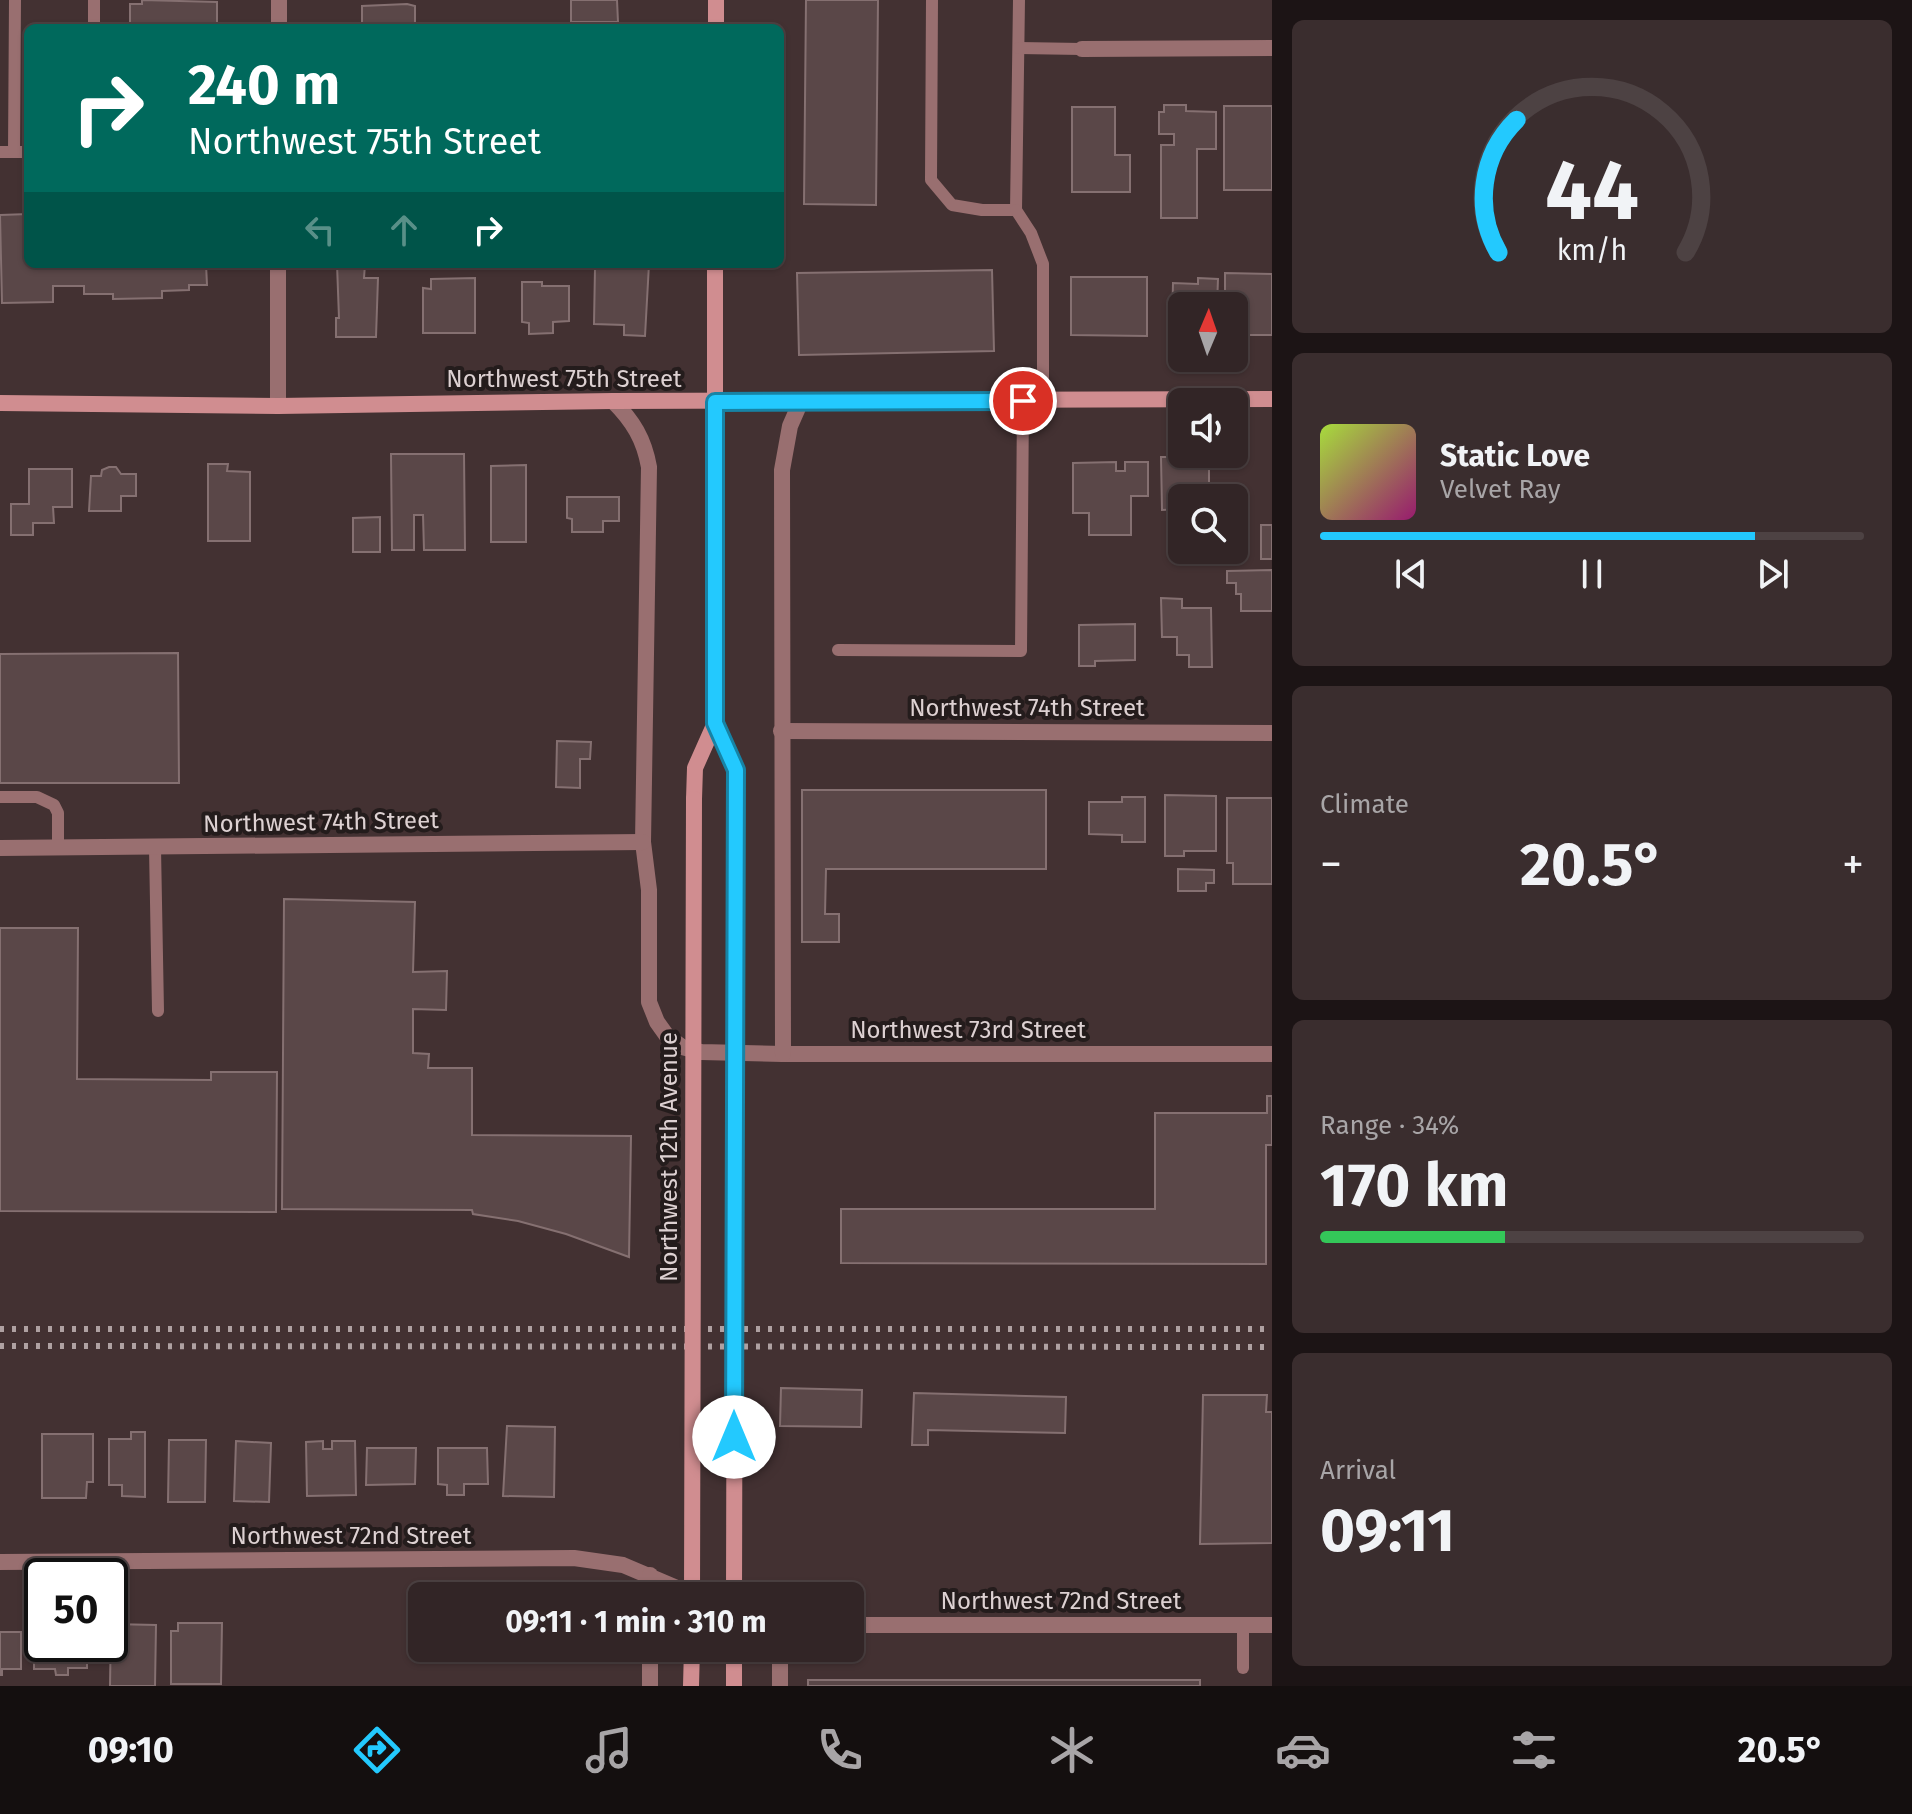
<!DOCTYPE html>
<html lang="en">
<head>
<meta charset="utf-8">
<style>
	body { margin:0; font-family:"Fira Sans",sans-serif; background:#3a2d2e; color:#f1f3f6; height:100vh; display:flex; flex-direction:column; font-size:30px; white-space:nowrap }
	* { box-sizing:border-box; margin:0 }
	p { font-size:26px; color:#a8a5a7 }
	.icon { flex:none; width:44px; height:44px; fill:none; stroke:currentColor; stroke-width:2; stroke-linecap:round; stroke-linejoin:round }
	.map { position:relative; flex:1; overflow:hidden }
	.drawer { display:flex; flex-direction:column; gap:20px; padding:20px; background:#1c1415; width:640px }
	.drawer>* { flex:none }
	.top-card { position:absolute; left:24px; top:24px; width:760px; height:244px; border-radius:12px; box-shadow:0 2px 6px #0004,0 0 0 2px #4d4243; background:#00695c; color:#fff; overflow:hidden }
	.needle { width:52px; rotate:2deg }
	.tools { position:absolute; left:1168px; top:292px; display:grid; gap:16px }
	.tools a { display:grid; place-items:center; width:80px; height:80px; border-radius:12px; background:#322526; box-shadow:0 2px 6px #0004,0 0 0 2px #4d4243; font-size:40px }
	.speed { position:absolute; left:24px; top:1558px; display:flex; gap:16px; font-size:40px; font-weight:700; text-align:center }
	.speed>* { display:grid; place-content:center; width:104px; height:104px; border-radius:50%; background:#322526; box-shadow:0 2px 6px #0004,0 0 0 2px #4d4243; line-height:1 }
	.speed .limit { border:4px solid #111; border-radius:12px; background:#fff; color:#111 }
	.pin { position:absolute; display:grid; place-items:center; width:68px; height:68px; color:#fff; margin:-34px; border:4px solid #fff; border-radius:50%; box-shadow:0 2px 8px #0007 }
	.me { position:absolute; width:88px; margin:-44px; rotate:0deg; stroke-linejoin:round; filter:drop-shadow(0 0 6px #0008) }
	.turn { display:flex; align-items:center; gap:28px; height:168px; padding:0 32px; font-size:36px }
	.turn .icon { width:104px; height:104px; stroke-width:2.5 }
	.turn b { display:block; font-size:56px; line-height:68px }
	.lanes { display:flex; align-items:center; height:76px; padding:0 32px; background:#0003; justify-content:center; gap:40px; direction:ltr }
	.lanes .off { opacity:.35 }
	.big { font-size:60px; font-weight:700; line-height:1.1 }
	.drawer .tile { flex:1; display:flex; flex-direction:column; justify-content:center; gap:12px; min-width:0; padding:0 28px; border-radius:12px; background:#3a2d2e }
	.drawer .dial { align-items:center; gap:0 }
	.dial svg { height:208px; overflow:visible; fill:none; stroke:#4d4243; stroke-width:7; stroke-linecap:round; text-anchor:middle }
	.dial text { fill:#f1f3f6; stroke:none }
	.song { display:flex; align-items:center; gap:24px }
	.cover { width:96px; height:96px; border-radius:12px; background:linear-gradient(135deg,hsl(80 70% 55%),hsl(320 70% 35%)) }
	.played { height:8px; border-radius:4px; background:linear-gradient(90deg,#23c9fe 80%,#4d4243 80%) }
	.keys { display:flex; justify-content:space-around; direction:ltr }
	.heat { display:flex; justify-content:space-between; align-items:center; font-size:44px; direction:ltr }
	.charge { height:12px; border-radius:6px; background:linear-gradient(90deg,#34c759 34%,#4d4243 0) }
	.trip { position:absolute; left:408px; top:1582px; width:456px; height:80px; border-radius:12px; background:#322526; box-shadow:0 2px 6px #0004,0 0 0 2px #4d4243; font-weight:700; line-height:80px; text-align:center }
	.menu { display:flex; height:128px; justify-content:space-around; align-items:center; background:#140f0f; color:#a8a5a7 }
	.menu .icon { width:56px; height:56px }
	.menu .on { color:#23c9fe }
	.menu b { font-size:36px; color:#f1f3f6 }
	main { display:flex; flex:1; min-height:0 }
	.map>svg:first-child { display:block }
</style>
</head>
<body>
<main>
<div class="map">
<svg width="1272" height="1686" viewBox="0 0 1272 1686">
	<rect width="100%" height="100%" fill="#433132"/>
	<!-- building -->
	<g fill="#5a4748" stroke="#857071" stroke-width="2">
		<polygon points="142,0 217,2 217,28 130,28 130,4 142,4"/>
		<polygon points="571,0 617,0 618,22 571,22"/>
		<polygon points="806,0 878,0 876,205 804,204"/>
		<polygon points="407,4 415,6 415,28 362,28 362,6"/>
		<polygon points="1164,105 1186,105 1186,111 1216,112 1216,149 1197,149 1197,218 1161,218 1161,145 1174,145 1174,134 1159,134 1159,112 1164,112"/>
		<rect x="1224" y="106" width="48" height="84"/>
		<polygon points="1072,107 1115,107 1115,155 1130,155 1130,192 1072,192"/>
		<polygon points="28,214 28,264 206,264 207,285 189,285 189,290 162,291 162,298 113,299 113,294 84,294 84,286 53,286 53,302 2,303 0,215"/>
		<polygon points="337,264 365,264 364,278 378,278 376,337 336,337 336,318 339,318"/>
		<polygon points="617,264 649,264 645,336 624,335 624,325 594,324 595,268 617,268"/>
		<polygon points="992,270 994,351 799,355 797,273"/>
		<polygon points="1225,273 1272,274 1272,335 1234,335 1234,306 1225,306"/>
		<polygon points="1071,277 1147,277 1147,336 1071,335"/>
		<polygon points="475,278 475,333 423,333 423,288 431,289 431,279"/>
		<polygon points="1198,278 1218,279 1217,306 1182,306 1182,327 1172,327 1173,283 1198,284"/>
		<polygon points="522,282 542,282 542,286 569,286 569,321 553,322 553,333 529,334 529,323 522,322"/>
		<polygon points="391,454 464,454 465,550 424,550 423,515 414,515 414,550 392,550"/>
		<polygon points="1161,457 1175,457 1175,462 1209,462 1209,496 1184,496 1182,509 1162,510"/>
		<polygon points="1116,462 1116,471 1125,471 1125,462 1148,462 1148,496 1131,496 1131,535 1089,535 1089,513 1073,513 1073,463"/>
		<polygon points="208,464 228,464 227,471 250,472 250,541 208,541"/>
		<polygon points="526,465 526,542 491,542 491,466"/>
		<polygon points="109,467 116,467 121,474 136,474 136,496 121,496 121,511 89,511 91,476 101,476 102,470"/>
		<polygon points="29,469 72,469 72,507 53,507 54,523 33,523 33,535 11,535 11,504 29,504"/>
		<polygon points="567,497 619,497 619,521 603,521 603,532 572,532 572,519 567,518"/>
		<polygon points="380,517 380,552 353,552 353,518"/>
		<rect x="1261" y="525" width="11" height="34"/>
		<polygon points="1234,526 1244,526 1244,559 1189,559 1188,550 1234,550"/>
		<polygon points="1272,570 1272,611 1241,611 1241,594 1236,594 1236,583 1227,583 1227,571"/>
		<polygon points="1161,598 1182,599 1182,608 1211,608 1212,667 1189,667 1189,655 1177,655 1177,637 1162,637"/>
		<polygon points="1135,624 1135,660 1095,661 1095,666 1079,666 1079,625"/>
		<polygon points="178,653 179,783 0,783 0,654"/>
		<polygon points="557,741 591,742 590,759 580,759 580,788 556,787"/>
		<polygon points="802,790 1046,790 1046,869 826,869 825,914 839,914 839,942 802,942"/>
		<polygon points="1165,795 1216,796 1216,851 1184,851 1184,856 1165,856"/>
		<polygon points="1122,797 1145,797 1145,842 1122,842 1122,835 1089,834 1089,802 1122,802"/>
		<polygon points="1227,798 1272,798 1272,884 1233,884 1233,863 1227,863"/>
		<polygon points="1178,869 1214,870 1214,883 1206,883 1206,891 1178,891"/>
		<polygon points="284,899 415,902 413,972 447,971 446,1010 413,1009 413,1053 429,1054 428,1068 472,1068 472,1135 631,1136 629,1257 566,1234 518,1221 473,1214 472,1210 282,1209"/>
		<polygon points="0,928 78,928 77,1079 211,1080 211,1072 277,1072 276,1212 0,1211"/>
		<polygon points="1267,1096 1272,1096 1272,1145 1266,1145 1266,1264 841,1263 841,1209 1155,1209 1155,1113 1267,1113"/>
		<polygon points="781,1388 862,1390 861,1427 780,1426"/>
		<polygon points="914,1393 1066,1397 1065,1433 928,1430 928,1445 912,1445"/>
		<polygon points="1203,1395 1267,1395 1266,1412 1272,1412 1272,1543 1200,1544"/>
		<polygon points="507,1426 555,1427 554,1497 503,1496"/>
		<polygon points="131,1432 145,1432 145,1497 122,1496 122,1485 109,1485 109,1439 131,1439"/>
		<polygon points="42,1434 93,1434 93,1482 87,1482 86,1498 42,1498"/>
		<polygon points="169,1440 206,1440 205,1502 168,1502"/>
		<polygon points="236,1441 271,1443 269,1502 234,1501"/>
		<polygon points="323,1441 323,1449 332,1449 332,1441 355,1441 356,1495 307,1496 306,1442"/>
		<polygon points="367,1448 416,1448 415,1484 366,1485"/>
		<polygon points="438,1448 487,1448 488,1484 464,1484 464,1495 447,1495 447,1485 438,1484"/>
		<polygon points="178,1623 222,1623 221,1684 171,1684 171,1631 178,1631"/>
		<polygon points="111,1624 156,1625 155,1686 110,1686"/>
		<polygon points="0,1632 21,1632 21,1669 2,1669 2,1675 0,1675"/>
		<polygon points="34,1632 42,1632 42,1644 87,1644 87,1668 68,1668 68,1675 56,1675 55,1669 34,1669"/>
		<rect x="808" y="1680" width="392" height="6"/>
	</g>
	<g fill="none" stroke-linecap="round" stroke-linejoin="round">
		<!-- lane -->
		<g stroke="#996f70" stroke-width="12">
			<polyline points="932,0 931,180 952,205 982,210 1016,210 1019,0"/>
			<polyline points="94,28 94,0"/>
			<polyline points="1019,48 1082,49"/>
			<polyline points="0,152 28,152"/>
			<polyline points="14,152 15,0"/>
			<polyline points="1016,210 1031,233 1043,264 1043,401"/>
			<polyline points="838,650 1021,651 1023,401"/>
			<polyline points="0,797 37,797 54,805 58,813 58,848"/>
			<polyline points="155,848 158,1011"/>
			<polyline points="1243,1668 1243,1625"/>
		</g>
		<!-- street -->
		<g stroke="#996f70" stroke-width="16">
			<polyline points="279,28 279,0"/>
			<polyline points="1082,49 1272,48"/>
			<path d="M 613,401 C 633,421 644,439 649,467 L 643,842 L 649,890 L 649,1002 L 657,1022 L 667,1036 L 682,1047 L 701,1052 L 783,1054 L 1272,1054"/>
			<polyline points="278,406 278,264"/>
			<polyline points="781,731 1272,733"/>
			<polyline points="0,848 643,842"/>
			<polyline points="783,1054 782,470 790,426 801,401"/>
			<polyline points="0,1562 574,1558 623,1565 696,1596"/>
			<polyline points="650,1596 650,1575"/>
			<polyline points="850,1625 1272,1625"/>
			<polyline points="650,1686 650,1648"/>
			<polyline points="780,1686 780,1648"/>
		</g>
		<!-- secondary -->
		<g stroke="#d08d90" stroke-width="16">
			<polyline points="716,28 716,0"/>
			<polyline points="0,403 278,406 613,401 1272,399"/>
			<polyline points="715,723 736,770 736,799"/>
			<polyline points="694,799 695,768 715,723 715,264"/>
			<polyline points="691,1686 692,1648"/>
			<polyline points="734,1686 734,1648"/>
		</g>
		<!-- rail -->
		<g stroke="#afa1a2" stroke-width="6" stroke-dasharray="4 8" stroke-linecap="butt">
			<polyline points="0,1329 1272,1329"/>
			<polyline points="0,1346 1272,1347"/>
		</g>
		<!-- secondary-bridge -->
		<g stroke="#d08d90" stroke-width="16">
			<polyline points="692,1596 694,799"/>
			<polyline points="734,1596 736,799"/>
		</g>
	</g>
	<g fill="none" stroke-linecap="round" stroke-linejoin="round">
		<!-- route casing -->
		<g stroke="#1783a5" stroke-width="20">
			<polyline id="route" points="734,1437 736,770 715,723 715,402 1023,401"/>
		</g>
		<!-- route -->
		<use href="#route" stroke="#23c9fe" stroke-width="14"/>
	</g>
	<g text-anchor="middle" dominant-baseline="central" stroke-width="8" stroke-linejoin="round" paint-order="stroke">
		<!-- street labels -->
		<g font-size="24" fill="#ddd1d2" stroke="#241c1c">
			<text x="564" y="379">Northwest 75th Street</text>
			<text x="1027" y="708">Northwest 74th Street</text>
			<text transform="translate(321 822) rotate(-1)">Northwest 74th Street</text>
			<text x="968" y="1030">Northwest 73rd Street</text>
			<text transform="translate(669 1157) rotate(-90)">Northwest 12th Avenue</text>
			<text x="351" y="1536">Northwest 72nd Street</text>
			<text x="1061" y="1601">Northwest 72nd Street</text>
		</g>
	</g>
</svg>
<div class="tools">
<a><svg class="needle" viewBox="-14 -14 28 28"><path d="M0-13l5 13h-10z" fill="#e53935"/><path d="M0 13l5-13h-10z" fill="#a8a5a7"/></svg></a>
<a><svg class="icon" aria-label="sound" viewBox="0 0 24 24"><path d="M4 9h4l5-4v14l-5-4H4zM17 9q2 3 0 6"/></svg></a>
<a><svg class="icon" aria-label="search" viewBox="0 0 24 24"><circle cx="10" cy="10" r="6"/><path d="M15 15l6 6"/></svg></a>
</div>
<div class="speed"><div class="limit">50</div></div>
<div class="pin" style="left:1023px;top:401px;background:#d93025"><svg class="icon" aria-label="arrive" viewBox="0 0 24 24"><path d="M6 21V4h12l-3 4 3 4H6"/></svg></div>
<svg class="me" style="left:734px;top:1437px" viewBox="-20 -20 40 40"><circle r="19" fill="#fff"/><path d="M0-13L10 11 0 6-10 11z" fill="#23c9fe"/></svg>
<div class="trip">09:11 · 1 min · 310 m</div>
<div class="top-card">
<div class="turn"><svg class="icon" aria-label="right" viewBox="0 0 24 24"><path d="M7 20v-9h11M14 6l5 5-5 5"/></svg><div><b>240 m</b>Northwest 75th Street</div></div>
<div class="lanes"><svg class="icon off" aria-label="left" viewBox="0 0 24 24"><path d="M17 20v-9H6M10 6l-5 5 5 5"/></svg><svg class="icon off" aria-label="ahead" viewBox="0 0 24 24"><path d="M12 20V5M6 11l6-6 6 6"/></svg><svg class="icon" aria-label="right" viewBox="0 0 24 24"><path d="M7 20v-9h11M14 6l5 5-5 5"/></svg></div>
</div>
</div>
<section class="drawer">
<div class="tile dial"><svg viewBox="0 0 100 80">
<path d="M14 69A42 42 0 1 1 86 69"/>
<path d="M14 69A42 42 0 0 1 21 18" stroke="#23c9fe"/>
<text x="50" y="56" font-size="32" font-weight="700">44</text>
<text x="50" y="72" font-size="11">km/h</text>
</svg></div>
<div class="tile">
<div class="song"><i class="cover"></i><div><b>Static Love</b><p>Velvet Ray</p></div></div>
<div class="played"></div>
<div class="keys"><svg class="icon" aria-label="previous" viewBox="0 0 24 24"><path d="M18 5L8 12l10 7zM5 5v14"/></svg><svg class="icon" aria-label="pause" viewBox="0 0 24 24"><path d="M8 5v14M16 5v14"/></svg><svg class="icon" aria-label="next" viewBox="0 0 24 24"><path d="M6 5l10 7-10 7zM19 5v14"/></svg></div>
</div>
<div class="tile"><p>Climate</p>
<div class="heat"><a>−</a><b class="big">20.5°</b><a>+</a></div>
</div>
<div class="tile"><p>Range · 34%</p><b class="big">170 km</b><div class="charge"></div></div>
<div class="tile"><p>Arrival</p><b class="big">09:11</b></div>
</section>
</main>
<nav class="menu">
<b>09:10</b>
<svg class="icon on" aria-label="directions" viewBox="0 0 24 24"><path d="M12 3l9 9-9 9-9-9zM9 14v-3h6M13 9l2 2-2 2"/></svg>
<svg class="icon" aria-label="music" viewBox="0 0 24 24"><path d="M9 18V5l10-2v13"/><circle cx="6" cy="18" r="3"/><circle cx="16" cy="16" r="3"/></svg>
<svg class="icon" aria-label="phone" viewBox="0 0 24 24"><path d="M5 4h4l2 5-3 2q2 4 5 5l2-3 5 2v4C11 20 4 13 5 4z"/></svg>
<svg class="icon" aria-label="climate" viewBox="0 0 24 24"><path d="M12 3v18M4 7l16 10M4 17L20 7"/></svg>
<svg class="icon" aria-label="car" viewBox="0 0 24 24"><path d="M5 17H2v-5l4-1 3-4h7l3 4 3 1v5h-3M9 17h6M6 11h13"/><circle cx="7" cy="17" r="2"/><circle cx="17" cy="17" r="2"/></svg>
<svg class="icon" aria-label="filters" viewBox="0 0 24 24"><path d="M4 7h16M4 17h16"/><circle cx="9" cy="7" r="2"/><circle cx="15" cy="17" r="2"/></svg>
<b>20.5°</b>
</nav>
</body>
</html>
